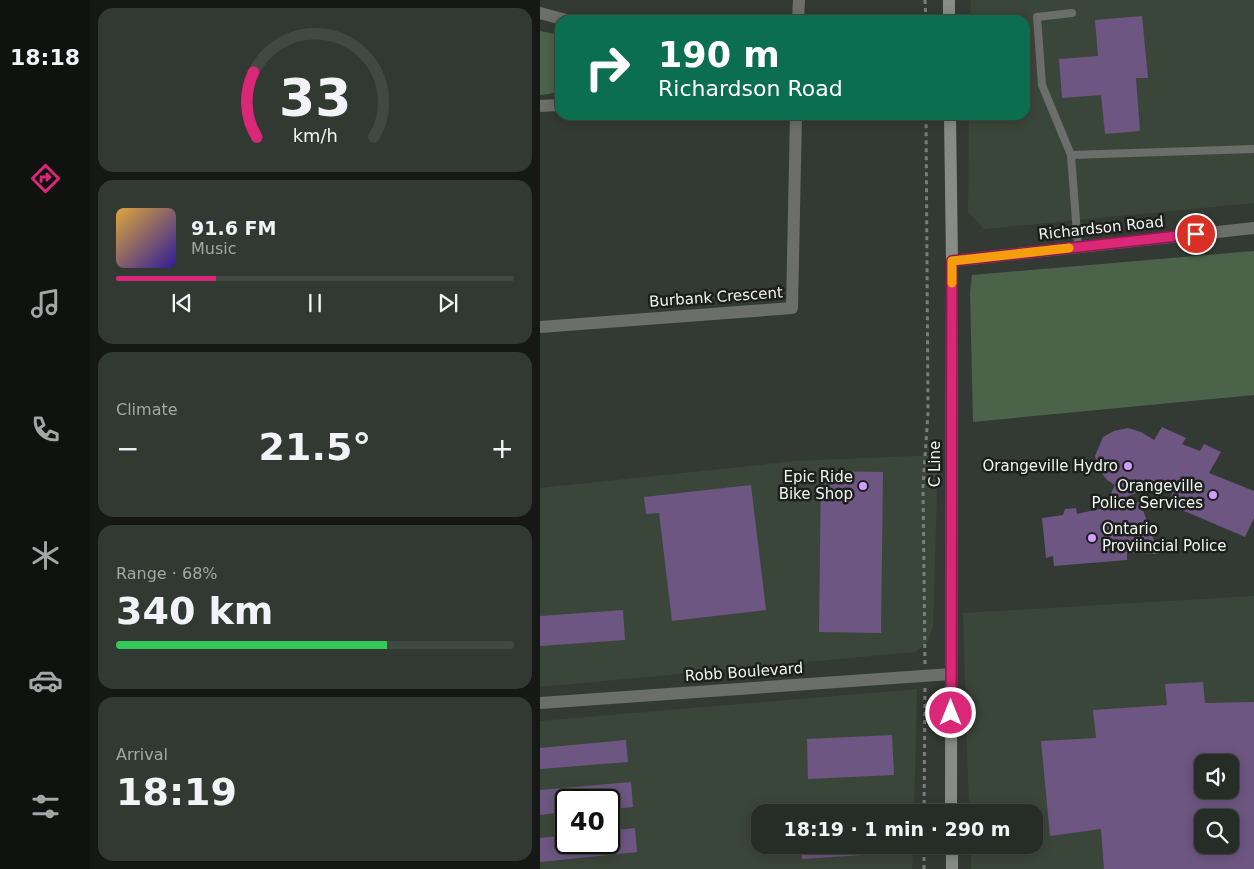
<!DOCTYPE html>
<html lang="en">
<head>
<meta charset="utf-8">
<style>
	body { margin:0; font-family:"DejaVu Sans",sans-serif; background:#323832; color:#f1f3f6; height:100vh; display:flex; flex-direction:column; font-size:19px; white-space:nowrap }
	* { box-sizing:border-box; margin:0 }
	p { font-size:16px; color:#a4a7a7 }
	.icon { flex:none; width:28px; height:28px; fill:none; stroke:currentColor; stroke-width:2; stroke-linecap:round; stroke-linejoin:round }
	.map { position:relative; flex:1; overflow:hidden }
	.sheet { display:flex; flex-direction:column; gap:8px; padding:8px; background:#151815; width:450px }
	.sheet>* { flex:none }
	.banner { position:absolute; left:15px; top:15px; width:475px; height:105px; border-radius:15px; box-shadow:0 2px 12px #0003,0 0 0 1px #424843; background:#0b6e4f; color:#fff; overflow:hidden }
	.buttons { position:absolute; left:654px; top:754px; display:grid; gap:10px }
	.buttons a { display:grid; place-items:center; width:45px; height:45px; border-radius:10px; background:#262c26; box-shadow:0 2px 12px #0003,0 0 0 1px #424843; font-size:25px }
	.speed { position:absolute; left:15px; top:789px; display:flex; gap:10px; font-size:25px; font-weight:700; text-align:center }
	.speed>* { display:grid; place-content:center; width:65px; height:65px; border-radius:50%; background:#262c26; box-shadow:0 2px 12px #0003,0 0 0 1px #424843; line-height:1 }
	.speed .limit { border:2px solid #111; border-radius:8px; background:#fff; color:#111 }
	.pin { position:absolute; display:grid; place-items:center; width:42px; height:42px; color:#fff; margin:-21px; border:2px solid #fff; border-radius:50%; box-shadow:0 1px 5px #0007 }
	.me { position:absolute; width:55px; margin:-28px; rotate:0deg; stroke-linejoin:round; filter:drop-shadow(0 0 4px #0008) }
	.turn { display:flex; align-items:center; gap:18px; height:105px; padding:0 20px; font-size:22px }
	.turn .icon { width:65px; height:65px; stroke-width:2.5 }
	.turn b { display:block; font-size:35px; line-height:42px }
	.big { font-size:38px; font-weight:800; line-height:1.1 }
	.sheet .widget { flex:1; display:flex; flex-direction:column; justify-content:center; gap:8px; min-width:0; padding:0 18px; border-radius:15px; background:#323832 }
	.sheet .dial { align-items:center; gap:0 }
	.dial svg { height:130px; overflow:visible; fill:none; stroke:#424843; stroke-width:7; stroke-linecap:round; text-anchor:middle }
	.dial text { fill:#f1f3f6; stroke:none }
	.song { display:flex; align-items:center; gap:15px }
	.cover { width:60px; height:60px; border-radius:8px; background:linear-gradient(135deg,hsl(40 70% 55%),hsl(250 70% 35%)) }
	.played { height:5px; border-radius:2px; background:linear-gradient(90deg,#db2777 25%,#424843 25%) }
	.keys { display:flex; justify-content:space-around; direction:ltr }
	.heat { display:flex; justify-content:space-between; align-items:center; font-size:28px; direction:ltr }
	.charge { height:8px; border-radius:4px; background:linear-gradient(90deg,#34c759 68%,#424843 0) }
	.trip { position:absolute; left:211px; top:804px; width:292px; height:50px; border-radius:15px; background:#262c26; box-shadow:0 2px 12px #0003,0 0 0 1px #424843; font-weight:800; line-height:50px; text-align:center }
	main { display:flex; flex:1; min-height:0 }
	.tabs { display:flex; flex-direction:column; width:90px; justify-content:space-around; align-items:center; background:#0f120f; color:#a4a7a7 }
	.tabs .icon { width:35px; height:35px }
	.tabs .selected { color:#db2777 }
	.tabs b { font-size:22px; color:#f1f3f6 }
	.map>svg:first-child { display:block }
</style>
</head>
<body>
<main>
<nav class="tabs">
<b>18:18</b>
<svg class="icon selected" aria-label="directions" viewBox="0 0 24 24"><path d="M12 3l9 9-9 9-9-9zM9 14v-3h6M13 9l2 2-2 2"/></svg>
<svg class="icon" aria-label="music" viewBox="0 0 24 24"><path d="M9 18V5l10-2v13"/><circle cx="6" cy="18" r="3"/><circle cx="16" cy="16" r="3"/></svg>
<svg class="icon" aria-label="phone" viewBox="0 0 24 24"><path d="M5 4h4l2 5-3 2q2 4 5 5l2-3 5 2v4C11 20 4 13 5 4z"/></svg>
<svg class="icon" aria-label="climate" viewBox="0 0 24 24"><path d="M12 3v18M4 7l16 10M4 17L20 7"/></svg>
<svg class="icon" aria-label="car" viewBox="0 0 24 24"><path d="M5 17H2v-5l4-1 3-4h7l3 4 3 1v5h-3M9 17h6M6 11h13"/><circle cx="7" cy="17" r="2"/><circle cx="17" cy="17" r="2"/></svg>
<svg class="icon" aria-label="filters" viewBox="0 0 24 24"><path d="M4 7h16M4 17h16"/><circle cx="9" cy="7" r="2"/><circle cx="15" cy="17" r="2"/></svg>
</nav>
<section class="sheet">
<div class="widget dial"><svg viewBox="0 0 100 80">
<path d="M14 69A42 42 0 1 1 86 69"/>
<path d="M14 69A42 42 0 0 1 12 29" stroke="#db2777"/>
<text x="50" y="56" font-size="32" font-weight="700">33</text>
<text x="50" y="72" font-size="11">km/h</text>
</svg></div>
<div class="widget">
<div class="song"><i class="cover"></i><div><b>91.6 FM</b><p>Music</p></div></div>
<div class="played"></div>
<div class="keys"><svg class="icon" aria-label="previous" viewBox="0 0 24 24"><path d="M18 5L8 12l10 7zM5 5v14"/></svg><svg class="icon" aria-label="pause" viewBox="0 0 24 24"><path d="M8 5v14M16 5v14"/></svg><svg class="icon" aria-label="next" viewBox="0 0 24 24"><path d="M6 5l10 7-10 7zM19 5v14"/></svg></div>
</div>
<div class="widget"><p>Climate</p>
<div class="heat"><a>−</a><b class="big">21.5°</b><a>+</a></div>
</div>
<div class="widget"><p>Range · 68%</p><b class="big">340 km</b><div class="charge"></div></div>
<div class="widget"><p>Arrival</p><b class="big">18:19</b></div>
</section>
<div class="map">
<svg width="714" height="869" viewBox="0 0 714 869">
	<rect width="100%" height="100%" fill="#333a33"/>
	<!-- built -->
	<g fill="#3b463a" fill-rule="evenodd">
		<polygon points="431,0 714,0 714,203 444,229 428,212 429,115 485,115 485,20 430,20"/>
		<polygon points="398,455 393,627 387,643 375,652 0,687 0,488 256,461"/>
		<path d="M 714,596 L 714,869 L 431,869 L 431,845 L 495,845 L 495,812 L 429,812 L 423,613 ZM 662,762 L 690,762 L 690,790 L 662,790 ZM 662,818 L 690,818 L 690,845 L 662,845 Z"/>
		<path d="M 377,689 L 374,812 L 220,812 L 220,845 L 373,845 L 372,869 L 0,869 L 0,721 ZM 26,800 L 69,800 L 69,842 L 26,842 Z"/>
	</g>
	<!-- green -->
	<g fill="#4a6349">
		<polygon points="0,31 20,35 20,91 9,94 0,95"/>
		<polygon points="714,251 714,395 433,422 430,292 432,275"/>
	</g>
	<!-- building -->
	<g fill="#6d5681" fill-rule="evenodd">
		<polygon points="602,16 608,78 596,78 600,131 565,134 561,95 522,98 519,59 558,56 555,20"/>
		<polygon points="622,427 646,438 642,444 660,451 664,444 681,452 669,473 714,491 714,518 705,537 628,504 637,481 631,480 583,498 592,504 600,502 619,554 587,553 587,560 514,566 513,556 506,558 502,518 523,515 525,509 536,508 537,514 564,508 575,485 567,480 557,467 555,456 563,437 574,431 588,428 601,432 614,440"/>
		<polygon points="281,471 343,472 341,633 279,632"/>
		<polygon points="211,485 226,610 132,621 119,513 106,514 104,497"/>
		<polygon points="83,610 85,640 0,646 0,616"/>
		<path d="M 663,682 L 665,703 L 714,702 L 714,869 L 564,869 L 561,829 L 510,836 L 501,741 L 556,738 L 553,710 L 627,705 L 625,684 ZM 662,762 L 690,762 L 690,790 L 662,790 ZM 662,818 L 690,818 L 690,845 L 662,845 Z"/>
		<polygon points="352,735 354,775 268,779 267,739"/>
		<polygon points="86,740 88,762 0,769 0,748"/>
		<polygon points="91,782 93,807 69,809 69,800 26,800 26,812 0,815 0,790"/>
		<polygon points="95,828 97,852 0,862 0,838 26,835 26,842 69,842 69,831"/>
		<polygon points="261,845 322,845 323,855 262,859"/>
	</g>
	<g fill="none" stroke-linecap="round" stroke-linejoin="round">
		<!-- path -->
		<g stroke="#787e78" stroke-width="3" stroke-dasharray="4 4" stroke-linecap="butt">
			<polyline points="385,0 386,20"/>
			<polyline points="385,664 383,487 388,413 386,115"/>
			<polyline points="384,812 385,688"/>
			<polyline points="384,869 384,845"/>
		</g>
		<!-- lane -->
		<g stroke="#6b6e6b" stroke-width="8">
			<polyline points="532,13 497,17 502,85 531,155 538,247"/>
			<polyline points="531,155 714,149"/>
		</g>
		<!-- street -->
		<g stroke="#6b6e6b" stroke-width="12">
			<polyline points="0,13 26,20"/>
			<polyline points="258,20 259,0"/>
			<polyline points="0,106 20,105"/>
			<polyline points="412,261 714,228"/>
			<polyline points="0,327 252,308 256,115"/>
			<polyline points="0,703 411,674"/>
		</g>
		<!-- secondary -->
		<g stroke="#878c87" stroke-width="12">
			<polyline points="409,0 409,20"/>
			<polyline points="410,115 412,261 411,812"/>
			<polyline points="412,845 412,869"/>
		</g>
	</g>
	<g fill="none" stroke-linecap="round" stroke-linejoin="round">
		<!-- route casing -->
		<g stroke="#8e194d" stroke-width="12">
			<polyline id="route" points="411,713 412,261 656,234"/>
		</g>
		<!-- route -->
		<use href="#route" stroke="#db2777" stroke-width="9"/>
		<!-- slow -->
		<polyline stroke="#f59e0b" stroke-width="9" points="412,283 412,261 529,248"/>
	</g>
	<!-- markers -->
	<g fill="#d19dfe" stroke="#1d201d" stroke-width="2">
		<circle cx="588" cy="466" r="5"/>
		<circle cx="323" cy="486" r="5"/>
		<circle cx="673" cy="495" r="5"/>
		<circle cx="552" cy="538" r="5"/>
	</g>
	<g text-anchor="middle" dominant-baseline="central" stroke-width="5" stroke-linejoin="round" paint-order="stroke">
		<!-- street labels -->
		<g font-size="15" fill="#f2f6f1" stroke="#1d201d">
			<text transform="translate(561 228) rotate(-6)">Richardson Road</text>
			<text transform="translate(176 297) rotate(-4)">Burbank Crescent</text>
			<text transform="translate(395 464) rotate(-90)">C Line</text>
			<text transform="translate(204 672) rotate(-4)">Robb Boulevard</text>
		</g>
		<!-- poi labels -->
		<g font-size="15" fill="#f2f6f1" stroke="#1d201d" text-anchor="end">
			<text x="578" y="466">Orangeville Hydro</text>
			<text x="313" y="477">Epic Ride<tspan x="313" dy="17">Bike Shop</tspan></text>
			<text x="663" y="486">Orangeville<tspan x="663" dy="17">Police Services</tspan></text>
			<text x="562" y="529" text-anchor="start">Ontario<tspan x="562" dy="17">Proviincial Police</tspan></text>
		</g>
	</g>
</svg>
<div class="buttons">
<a><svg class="icon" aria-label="sound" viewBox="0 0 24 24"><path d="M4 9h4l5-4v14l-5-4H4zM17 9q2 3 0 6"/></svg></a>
<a><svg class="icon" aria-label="search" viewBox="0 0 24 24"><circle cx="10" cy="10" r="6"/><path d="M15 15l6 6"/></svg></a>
</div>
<div class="speed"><div class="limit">40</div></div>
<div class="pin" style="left:656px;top:234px;background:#d93025"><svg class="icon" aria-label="arrive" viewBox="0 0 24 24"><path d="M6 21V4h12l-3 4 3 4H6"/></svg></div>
<svg class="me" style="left:411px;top:713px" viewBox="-20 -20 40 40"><circle r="17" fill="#db2777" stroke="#fff" stroke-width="3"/><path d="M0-11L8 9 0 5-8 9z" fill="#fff"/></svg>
<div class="trip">18:19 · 1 min · 290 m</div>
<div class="banner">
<div class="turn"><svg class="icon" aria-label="right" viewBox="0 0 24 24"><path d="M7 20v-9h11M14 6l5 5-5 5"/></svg><div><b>190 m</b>Richardson Road</div></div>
</div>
</div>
</main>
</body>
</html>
